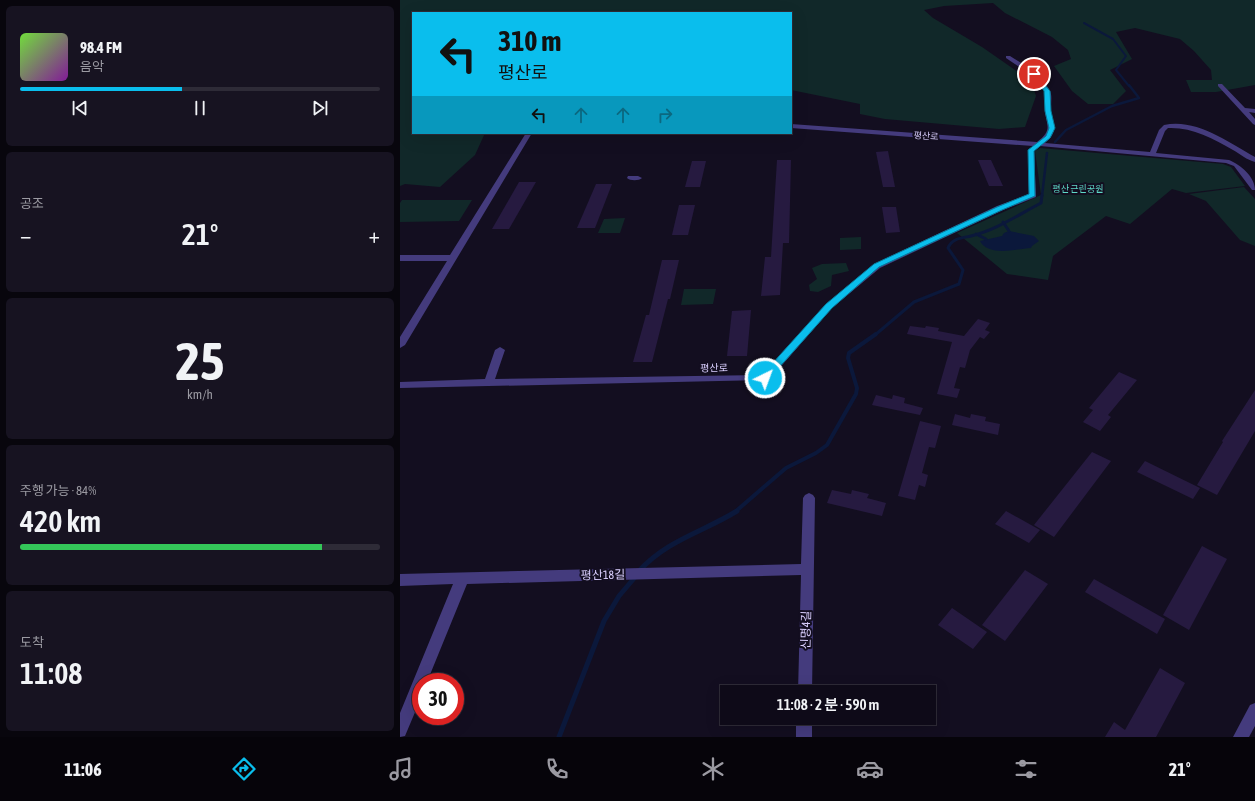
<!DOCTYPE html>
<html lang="ko">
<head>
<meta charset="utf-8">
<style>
	body { margin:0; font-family:"Asap Condensed","Noto Sans KR",sans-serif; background:#171321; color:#f1f3f6; height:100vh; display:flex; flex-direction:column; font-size:15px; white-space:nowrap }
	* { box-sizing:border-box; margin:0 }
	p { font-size:13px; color:#9b9aa2 }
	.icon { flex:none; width:22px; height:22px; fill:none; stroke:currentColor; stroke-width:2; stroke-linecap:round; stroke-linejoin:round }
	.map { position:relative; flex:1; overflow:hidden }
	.panel { display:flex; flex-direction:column; gap:6px; padding:6px; background:#08060d; width:400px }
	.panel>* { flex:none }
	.banner { position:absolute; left:12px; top:12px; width:380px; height:122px; border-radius:0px; box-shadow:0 4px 16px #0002,0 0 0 1px #2e2b37; background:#0abeed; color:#111; overflow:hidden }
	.speed { position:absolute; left:12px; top:673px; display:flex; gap:8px; font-size:20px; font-weight:700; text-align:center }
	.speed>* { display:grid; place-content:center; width:52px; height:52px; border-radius:50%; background:#0e0a18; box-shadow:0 4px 16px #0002,0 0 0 1px #2e2b37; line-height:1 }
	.speed .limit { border:6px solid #d22; background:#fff; color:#111 }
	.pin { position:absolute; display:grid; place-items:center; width:34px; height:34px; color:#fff; margin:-17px; border:2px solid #fff; border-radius:50%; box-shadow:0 1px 4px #0007 }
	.me { position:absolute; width:44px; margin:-22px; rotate:42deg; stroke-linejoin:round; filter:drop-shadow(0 0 3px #0008) }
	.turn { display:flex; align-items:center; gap:14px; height:84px; padding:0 20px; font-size:18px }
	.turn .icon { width:52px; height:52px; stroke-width:2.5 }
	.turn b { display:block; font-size:28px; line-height:34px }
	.lanes { display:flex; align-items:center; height:38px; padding:0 20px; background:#0003; justify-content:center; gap:20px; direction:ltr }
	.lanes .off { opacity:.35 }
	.big { font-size:30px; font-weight:600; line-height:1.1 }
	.panel .card { flex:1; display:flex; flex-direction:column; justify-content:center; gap:6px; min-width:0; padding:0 14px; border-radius:6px; background:#171321 }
	.panel .dial { align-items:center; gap:0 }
	.dial b { font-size:52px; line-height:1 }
	.song { display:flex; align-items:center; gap:12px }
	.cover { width:48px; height:48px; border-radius:6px; background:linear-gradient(135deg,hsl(100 70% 55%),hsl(290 70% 35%)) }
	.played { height:4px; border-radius:2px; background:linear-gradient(90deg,#0abeed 45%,#2e2b37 45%) }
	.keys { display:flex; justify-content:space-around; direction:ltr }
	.heat { display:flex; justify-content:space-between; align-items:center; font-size:22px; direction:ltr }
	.charge { height:6px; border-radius:3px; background:linear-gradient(90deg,#34c759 84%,#2e2b37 0) }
	.trip { position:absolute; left:320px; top:685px; width:216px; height:40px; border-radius:0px; background:#0e0a18; box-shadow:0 4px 16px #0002,0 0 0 1px #2e2b37; font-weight:600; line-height:40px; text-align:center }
	.dock { display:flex; height:64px; justify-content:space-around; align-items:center; background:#06040a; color:#9b9aa2 }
	.dock .icon { width:28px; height:28px }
	.dock .selected { color:#0abeed }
	.dock b { font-size:18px; color:#f1f3f6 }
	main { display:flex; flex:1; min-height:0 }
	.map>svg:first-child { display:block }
</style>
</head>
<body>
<main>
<section class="panel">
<div class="card">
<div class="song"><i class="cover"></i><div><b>98.4 FM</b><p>음악</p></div></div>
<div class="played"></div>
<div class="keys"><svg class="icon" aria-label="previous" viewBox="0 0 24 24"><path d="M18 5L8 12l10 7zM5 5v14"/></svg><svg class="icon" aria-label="pause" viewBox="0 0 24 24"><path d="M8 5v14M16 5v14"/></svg><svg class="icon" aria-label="next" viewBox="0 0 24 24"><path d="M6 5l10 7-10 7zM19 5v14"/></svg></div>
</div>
<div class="card"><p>공조</p>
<div class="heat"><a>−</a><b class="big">21°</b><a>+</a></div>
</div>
<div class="card dial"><b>25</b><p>km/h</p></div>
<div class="card"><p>주행 가능 · 84%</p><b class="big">420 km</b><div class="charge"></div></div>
<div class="card"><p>도착</p><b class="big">11:08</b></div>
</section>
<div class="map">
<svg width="855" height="737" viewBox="0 0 855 737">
	<rect width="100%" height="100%" fill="#130e20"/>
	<!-- green -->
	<g fill="#112829">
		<polygon points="0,0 855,0 855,85 816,92 791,92 786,80 812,80 811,70 794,51 780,39 735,28 716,32 732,59 710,70 726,91 713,104 688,104 672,91 654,66 671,59 668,50 652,37 605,13 593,3 544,6 524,10 533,18 582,47 631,81 636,96 625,127 599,129 485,119 460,114 460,104 391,90 391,13 13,13 13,133 85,133 75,155 40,187 5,184 0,186"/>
		<polygon points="640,148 823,164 831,167 845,186 786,193 772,189 730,224 706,216 653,256 648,280 607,274 557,233 641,195 635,151"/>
		<polygon points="844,187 855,199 855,246 840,240 806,201 789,194"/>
		<polygon points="2,200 72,200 59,221 0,222 0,203"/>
		<polygon points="225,218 220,233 198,233 204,219"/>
		<polygon points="461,237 461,249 440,250 440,238"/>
		<polygon points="446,263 449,271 432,275 431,286 418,292 410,291 409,285 417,279 412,268 422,264"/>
		<polygon points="284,289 316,289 313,304 281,305"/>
	</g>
	<!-- water -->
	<path fill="#0b183b" d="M 609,231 L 634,236 L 639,241 L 632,246 L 631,248 C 617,249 588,257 580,241 L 602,236 L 604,233 Z"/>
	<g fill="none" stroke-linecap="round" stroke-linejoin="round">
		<!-- stream-far4 -->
		<polyline stroke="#0b183b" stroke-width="2" points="684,23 713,39 726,56 716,70 729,86"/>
		<!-- stream-far3 -->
		<g stroke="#0b183b" stroke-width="2.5">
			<polyline points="655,142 666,130 712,106 739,98 729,85"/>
			<polyline points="642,196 647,153"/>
		</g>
		<!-- stream-far2 -->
		<g stroke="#0b183b" stroke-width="3">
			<polyline points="603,222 609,231"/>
			<polyline points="576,234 586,239"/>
			<path d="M 475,335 L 514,302 L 559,284 L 563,270 L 548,248 C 552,238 562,238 571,236 C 596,230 618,215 641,203 L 642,195"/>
		</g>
		<!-- stream-far1 -->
		<polyline stroke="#0b183b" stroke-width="4" points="335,512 386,468 416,453 427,445 456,394 457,388 448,358 449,353 476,334"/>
		<!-- stream -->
		<g stroke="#0b183b" stroke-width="5">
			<path d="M 239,571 C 267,540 303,532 337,511"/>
			<polyline points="159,737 204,621 219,596 236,576"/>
		</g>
	</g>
	<!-- building -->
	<g fill="#261a40">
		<polygon points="488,151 495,187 483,187 476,152"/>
		<polygon points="377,160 391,160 389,243 383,243 380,295 361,296 365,257 371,257"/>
		<polygon points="578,160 591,160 603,186 589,186"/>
		<polygon points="292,161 306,161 300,187 285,187"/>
		<polygon points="119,182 136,182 109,229 92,229"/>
		<polygon points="196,184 212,184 195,228 177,228"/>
		<polygon points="279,205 295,205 288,235 272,235"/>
		<polygon points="482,207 496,207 500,232 486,233"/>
		<polygon points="262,260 279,260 270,299 268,299 252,362 233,362 246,315 249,315"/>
		<polygon points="351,310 347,356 327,356 332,311"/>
		<polygon points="578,319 590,323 585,330 590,332 584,339 580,337 570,350 565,368 560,367 554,388 560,389 557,398 537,394 552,342 507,334 510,326 525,328 526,326 539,328 538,331 564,336"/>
		<polygon points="719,372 737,380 708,415 711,417 700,431 683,422 693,410 689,408"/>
		<polygon points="855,390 855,431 817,495 797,485 823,442 822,441"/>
		<polygon points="476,395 492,399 493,395 505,398 504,403 523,408 520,415 472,405"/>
		<polygon points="555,414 570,418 571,414 586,417 585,421 600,424 598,435 552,425"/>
		<polygon points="520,421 541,426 535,448 529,447 522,473 528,475 525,487 519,485 515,500 498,496"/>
		<polygon points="692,452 711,461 654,537 634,525"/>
		<polygon points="745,461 800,488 793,499 737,472"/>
		<polygon points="432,490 451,494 452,490 469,494 467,498 486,503 482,516 427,503"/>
		<polygon points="606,511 640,530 629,543 595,524"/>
		<polygon points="802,546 827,559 789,630 763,615"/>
		<polygon points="625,570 648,584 605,641 582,625"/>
		<polygon points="694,579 765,619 757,634 685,592"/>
		<polygon points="552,608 587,632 573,649 538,625"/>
		<polygon points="760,668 785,683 756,737 705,737 714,722 725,730"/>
	</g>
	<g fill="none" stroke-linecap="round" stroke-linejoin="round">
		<!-- minor -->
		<g fill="#443b7d" fill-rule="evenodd">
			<path d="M 606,56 L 610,56 C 624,65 642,75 650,91 C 653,97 650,106 651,112 C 654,127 658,132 645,143 L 750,152 L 759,130 L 764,125 C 796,118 828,142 855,157 L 855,162 C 847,160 840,154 833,150 C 812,138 792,127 768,128 L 765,131 L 756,153 L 829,160 C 841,165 855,177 855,190 L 852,190 L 834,166 L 826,163 L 640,146 L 634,151 L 636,197 L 603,210 L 480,268 L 432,308 L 369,380 L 0,388 L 0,382 L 85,379 L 95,350 L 100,347 L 105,350 L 95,379 L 362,375 L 426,304 L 474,264 L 597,206 L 629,194 L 628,150 L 633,146 L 391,128 L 391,124 L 637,142 C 651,131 648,128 645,113 C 644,106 647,97 644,91 C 636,76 619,67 606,58 Z"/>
			<polygon points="818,84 822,84 845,108 855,109 855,113 849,112 855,119 855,125 853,124 818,86"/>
			<polygon points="126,133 132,133 5,345 0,348 0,337 47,261 0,261 0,255 50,255"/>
			<path d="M 228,176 L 238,176 L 242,178 C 239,181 230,181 227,178 Z"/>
			<polygon points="409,493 413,495 415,498 412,692 398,692 401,575 67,584 27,682 21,682 21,698 5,736 0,737 0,713 53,584 0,586 0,574 401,564 403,498 405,495"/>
			<polygon points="855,703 855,726 849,737 833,737 850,705"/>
			<rect x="396" y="718" width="16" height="19"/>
		</g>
	</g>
	<!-- route -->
	<polygon fill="#0abeed" stroke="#067c9a" points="632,73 635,73 650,91 651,111 655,128 650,138 634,151 635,196 602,210 479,267 432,308 368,380 361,380 360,378 361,376 426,304 474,264 597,207 629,194 628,150 646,136 649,128 645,111 644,91 631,74"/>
	<g text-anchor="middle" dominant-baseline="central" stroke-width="4" stroke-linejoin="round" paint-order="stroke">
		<!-- far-street labels -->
		<g font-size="9" fill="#d9cefd" stroke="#130e20">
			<text transform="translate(526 136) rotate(4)">평산로</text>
		</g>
		<!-- far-park labels -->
		<g font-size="9" fill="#5ed9c7" stroke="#130e20">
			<text x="678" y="189">평산 근린공원</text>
		</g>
		<!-- street labels -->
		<g font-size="10" fill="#d9cefd" stroke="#130e20">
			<text transform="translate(314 368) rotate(-1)">평산로</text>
		</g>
		<!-- near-street labels -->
		<g font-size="12" fill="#d9cefd" stroke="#130e20">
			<text transform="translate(203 575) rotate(-1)">평산18길</text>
			<text transform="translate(406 630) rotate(-89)">신명4길</text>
		</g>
	</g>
</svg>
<div class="speed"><div class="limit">30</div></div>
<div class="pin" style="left:634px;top:74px;background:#d93025"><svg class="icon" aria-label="arrive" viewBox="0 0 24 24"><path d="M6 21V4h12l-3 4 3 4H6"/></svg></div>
<svg class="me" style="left:365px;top:378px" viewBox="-20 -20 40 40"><circle r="17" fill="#0abeed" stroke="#fff" stroke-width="3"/><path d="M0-11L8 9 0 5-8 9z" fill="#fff"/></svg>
<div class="trip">11:08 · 2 분 · 590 m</div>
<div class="banner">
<div class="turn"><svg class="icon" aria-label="left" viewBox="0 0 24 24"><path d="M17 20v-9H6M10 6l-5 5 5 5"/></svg><div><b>310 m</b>평산로</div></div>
<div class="lanes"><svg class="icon" aria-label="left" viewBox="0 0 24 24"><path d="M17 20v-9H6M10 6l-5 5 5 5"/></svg><svg class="icon off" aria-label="ahead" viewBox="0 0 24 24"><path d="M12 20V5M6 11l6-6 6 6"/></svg><svg class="icon off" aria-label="ahead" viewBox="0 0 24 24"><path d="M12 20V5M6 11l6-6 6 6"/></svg><svg class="icon off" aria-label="right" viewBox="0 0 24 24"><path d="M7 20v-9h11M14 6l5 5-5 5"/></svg></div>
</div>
</div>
</main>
<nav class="dock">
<b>11:06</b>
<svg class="icon selected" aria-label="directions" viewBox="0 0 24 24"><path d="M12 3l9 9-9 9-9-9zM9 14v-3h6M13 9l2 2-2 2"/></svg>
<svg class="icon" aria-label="music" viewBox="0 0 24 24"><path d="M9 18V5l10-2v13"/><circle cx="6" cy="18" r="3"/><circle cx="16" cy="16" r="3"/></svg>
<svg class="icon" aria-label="phone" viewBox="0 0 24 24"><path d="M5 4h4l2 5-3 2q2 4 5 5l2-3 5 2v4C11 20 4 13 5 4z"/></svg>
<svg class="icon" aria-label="climate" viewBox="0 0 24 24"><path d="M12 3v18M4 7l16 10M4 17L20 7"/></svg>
<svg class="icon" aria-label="car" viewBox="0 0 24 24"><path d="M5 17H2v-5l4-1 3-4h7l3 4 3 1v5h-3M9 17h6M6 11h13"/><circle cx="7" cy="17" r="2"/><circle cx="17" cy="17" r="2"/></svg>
<svg class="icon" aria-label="filters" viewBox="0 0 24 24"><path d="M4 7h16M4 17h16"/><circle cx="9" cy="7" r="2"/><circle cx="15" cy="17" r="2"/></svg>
<b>21°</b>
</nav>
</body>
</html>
